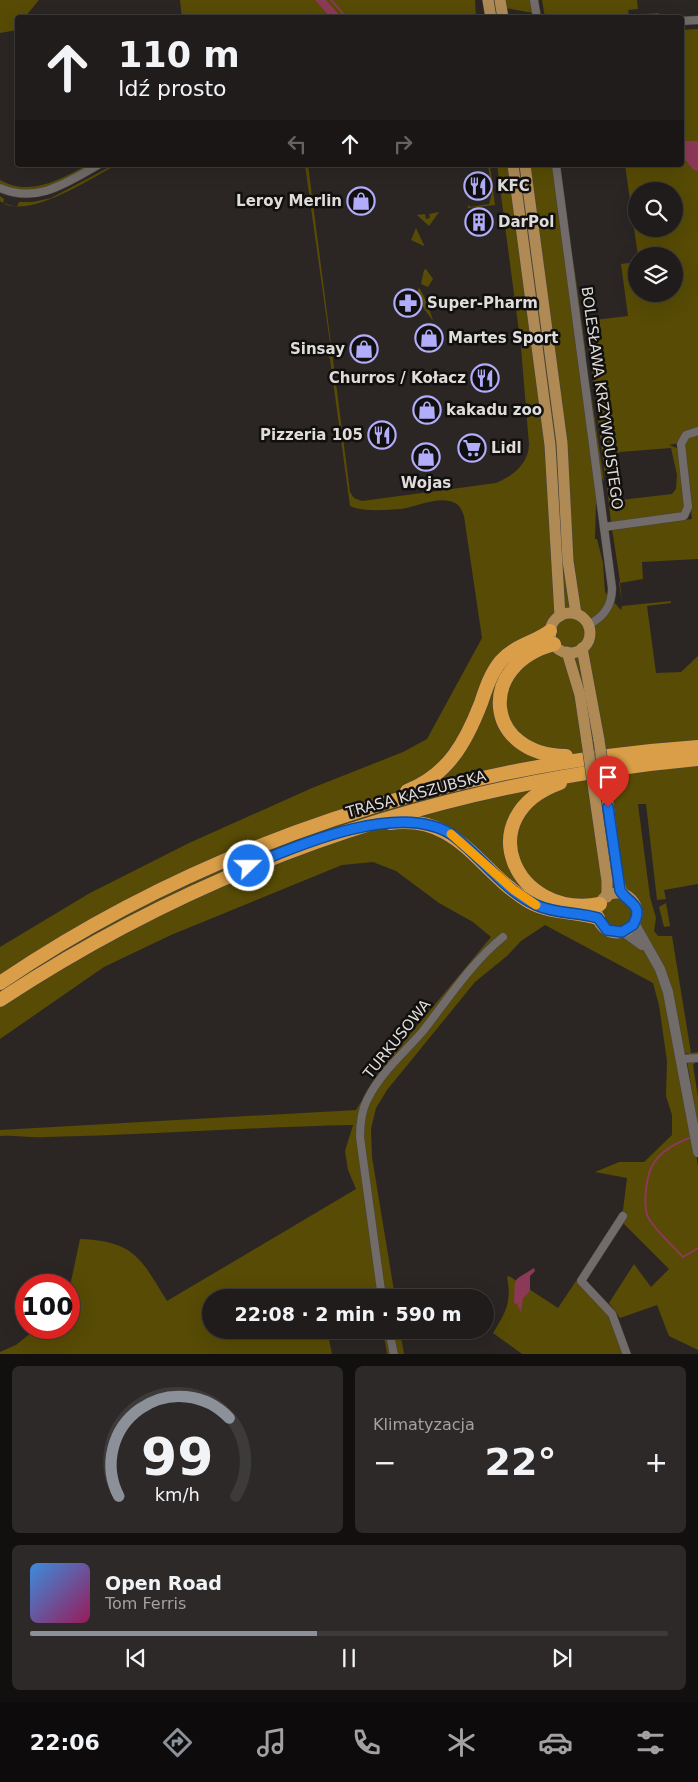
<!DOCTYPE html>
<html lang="pl">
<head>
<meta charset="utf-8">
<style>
	body { margin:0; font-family:"DejaVu Sans",sans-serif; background:#2d2928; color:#f1f3f6; height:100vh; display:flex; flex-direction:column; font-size:19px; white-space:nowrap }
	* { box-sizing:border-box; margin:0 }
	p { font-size:16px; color:#a2a1a3 }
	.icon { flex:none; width:28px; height:28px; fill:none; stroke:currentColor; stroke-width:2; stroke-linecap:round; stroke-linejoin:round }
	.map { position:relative; height:1354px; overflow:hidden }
	.drawer { display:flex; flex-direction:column; gap:12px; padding:12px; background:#120f0f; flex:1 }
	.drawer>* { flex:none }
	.guide { position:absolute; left:15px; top:15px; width:669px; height:152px; border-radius:5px; box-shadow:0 5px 20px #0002,0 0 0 1px #3d3a3a; background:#201c1b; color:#f1f3f6; overflow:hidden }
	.controls { position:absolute; left:628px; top:182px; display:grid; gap:10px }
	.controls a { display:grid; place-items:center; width:55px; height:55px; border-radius:50%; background:#201c1b; box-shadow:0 5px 20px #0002,0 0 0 1px #3d3a3a; font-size:25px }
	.speed { position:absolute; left:15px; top:1274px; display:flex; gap:10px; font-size:25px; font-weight:700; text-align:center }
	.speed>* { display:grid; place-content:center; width:65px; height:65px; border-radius:50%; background:#201c1b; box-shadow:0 5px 20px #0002,0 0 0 1px #3d3a3a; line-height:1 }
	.speed .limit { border:8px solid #d22; background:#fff; color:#111 }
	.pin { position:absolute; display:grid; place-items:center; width:42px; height:42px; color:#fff; margin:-51px -21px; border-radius:50% 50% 50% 0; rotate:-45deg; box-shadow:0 0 5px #0007 }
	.pin .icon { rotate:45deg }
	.me { position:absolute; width:55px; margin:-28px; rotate:68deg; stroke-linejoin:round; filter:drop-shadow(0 0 4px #0008) }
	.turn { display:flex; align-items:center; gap:18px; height:105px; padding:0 20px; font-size:22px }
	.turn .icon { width:65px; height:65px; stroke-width:2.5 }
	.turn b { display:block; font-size:35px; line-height:42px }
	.lanes { display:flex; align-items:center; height:48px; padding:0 20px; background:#0003; justify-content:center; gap:25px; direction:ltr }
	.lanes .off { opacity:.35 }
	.big { font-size:38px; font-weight:600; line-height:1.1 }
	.drawer .widget { flex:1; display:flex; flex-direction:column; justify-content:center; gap:8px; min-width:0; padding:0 18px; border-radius:8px; background:#2d2928 }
	.drawer .dial { align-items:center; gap:0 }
	.dial svg { height:130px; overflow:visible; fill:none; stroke:#3d3a3a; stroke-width:7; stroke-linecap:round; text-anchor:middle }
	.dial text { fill:#f1f3f6; stroke:none }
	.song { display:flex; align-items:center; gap:15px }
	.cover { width:60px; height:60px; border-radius:8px; background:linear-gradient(135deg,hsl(210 70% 55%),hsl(330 70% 35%)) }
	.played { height:5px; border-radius:2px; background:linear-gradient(90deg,#8c9099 45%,#3d3a3a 45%) }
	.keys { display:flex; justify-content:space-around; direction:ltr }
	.heat { display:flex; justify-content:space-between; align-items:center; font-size:28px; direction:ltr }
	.drawer .tiles { flex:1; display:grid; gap:12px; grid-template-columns:1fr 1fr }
	.widget:last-child { grid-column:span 2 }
	.trip { position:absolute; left:202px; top:1289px; width:292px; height:50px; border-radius:25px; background:#201c1b; box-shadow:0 5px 20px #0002,0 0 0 1px #3d3a3a; font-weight:600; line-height:50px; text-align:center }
	.menu { display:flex; height:80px; justify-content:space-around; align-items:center; background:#0d0b0b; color:#a2a1a3 }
	.menu .icon { width:35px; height:35px }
	.menu .active { color:#8c9099 }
	.menu b { font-size:22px; color:#f1f3f6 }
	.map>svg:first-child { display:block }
</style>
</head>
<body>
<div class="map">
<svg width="698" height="1355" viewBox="0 0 698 1355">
	<rect width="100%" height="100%" fill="#2b2624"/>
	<!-- green -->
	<g fill="#574b05" fill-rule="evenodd">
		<polygon points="0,0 39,0 25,17 18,18 17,30 0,33"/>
		<polygon points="180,0 475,0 476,18 182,18"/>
		<polygon points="504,0 531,0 533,13 505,8"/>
		<polygon points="542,0 637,0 638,9 628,10 629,15 659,13 659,16 545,17"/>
		<path d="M 698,29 L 698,429 L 680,443 L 669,445 L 677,448 L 679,454 L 685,510 L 684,514 L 611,523 L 607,487 L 614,490 L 610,494 L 612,501 L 672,494 L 676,489 L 677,475 L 671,448 L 620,452 L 616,455 L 614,475 L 605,476 L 586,321 L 628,316 L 621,264 L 636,262 L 636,294 L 674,294 L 674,256 L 638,256 L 625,165 L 681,165 L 681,30 ZM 636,191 L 674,191 L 674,229 L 636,229 Z"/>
		<path d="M 87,165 L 92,165 C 62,181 34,200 0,184 L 0,180 C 31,197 58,180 87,165 Z"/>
		<path d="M 113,165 L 128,165 L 121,168 L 116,165 C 92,178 25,222 0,201 L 0,196 L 4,199 L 3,203 L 17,207 L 19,202 L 33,202 L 51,198 Z"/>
		<path d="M 305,165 L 308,165 L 350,492 L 354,498 L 362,501 L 496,483 C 513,476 528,464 529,445 L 521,347 L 497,165 L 510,165 L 560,562 L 518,165 L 521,165 L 572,561 L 529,165 L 553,165 L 598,503 L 596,504 L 595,539 L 597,539 L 603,563 L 605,592 L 621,610 L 622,606 L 671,601 L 671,603 L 647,606 L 656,673 L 681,672 L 698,656 L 698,884 L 664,890 L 666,899 L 657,900 L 646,804 L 638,804 L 650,897 L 656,918 L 654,931 L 658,936 L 672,936 L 691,1053 L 698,1052 L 698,1056 L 684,1053 L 675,1002 L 667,1004 L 691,1136 L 689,1137 L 693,1139 L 698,1165 L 698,1350 L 669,1336 L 657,1305 L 620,1318 L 609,1303 L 634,1264 L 651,1287 L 669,1269 L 622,1222 L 624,1217 L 620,1214 L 623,1210 L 627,1178 L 595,1172 L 619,1162 L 644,1162 L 672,1135 L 672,1115 L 666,1096 L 667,1061 L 659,1005 L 653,983 L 545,925 L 521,941 L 507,956 L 475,982 L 387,1090 L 376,1108 L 371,1129 L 372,1157 L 395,1297 L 211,1298 L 211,1330 L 327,1330 L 332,1354 L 0,1354 L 0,1352 L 16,1345 L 37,1328 L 69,1328 L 69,1291 L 80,1239 C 135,1241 141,1259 167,1301 L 356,1189 L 348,1170 L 345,1151 L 353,1125 C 250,1127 148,1135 46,1137 C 30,1138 15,1135 0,1136 L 0,1130 L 356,1110 L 382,1068 L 491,937 L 473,922 L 439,903 L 396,871 L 373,862 L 342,865 L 171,935 L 104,967 L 0,1039 L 0,947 L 90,893 L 189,843 L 312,788 L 403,752 L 427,739 L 482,638 L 464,516 C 462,511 460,505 455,503 C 440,495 416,507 401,509 C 387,510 362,512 350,506 L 330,359 L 327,354 L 330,343 Z"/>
		<polygon points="488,165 490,165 495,205 468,208 468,205 471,207 489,204 492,193"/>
		<polygon points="439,212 429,226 417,215 425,214 426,219 430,218 429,214"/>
		<polygon points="416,228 424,245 424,246 411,240"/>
		<polygon points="573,257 586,355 584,353"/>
		<polygon points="426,269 433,279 428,287 421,284 424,270"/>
		<path d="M 419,288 C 424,294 432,315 433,321 L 420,303 L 422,301 L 416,294 Z"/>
		<polygon points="589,379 604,481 601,477"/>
		<polygon points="698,434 698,559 642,562 643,579 620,583 622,603 619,583 620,581 612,529 692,519 683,443 688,438"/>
		<polygon points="666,903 670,926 664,927 659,907"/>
		<polygon points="687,1061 695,1063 693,1065 698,1097 698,1127"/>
		<path d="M 509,1276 L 558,1308 L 576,1281 L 610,1315 L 625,1354 L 522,1354 L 493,1333 C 506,1311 512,1303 507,1277 Z"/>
		<polygon points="383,1330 400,1330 404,1354 387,1354"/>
	</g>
	<!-- water -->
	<g fill="#8c3957">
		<polygon points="315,0 326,0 341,17 330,17"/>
		<path d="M 686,141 L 698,141 L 698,171 C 690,171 688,159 681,155 L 681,143 Z"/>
		<path d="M 534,1268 L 535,1271 L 530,1276 L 530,1291 L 523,1298 L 521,1312 L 517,1304 L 514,1303 C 516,1276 510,1283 534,1268 Z"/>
	</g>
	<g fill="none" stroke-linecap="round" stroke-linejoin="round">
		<!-- stream -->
		<g stroke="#8c3957" stroke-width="2">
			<polyline points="331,0 347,18"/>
			<path d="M 692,1137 C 678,1142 662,1150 654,1163 C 646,1174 642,1207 649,1219 C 657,1232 670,1243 680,1254 L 683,1257 L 698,1248"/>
		</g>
		<!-- street casing -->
		<g stroke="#484442" stroke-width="9">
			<g id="street">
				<polyline points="534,0 537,18"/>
				<polyline points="681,21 698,20"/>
				<path d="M 556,165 L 612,588 C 612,606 604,617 588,625"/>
				<path d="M 0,188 C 37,204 66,183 98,165"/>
				<polyline points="604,527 684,516 688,507 681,444 686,435 698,431"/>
				<polyline points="681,1059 698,1058"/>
				<polyline points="623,1216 581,1281 612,1314 627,1355"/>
				<path d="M 382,1298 L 360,1137 C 360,1124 361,1112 367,1100 C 380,1073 404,1053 423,1031 C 448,999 471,963 503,937"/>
				<polyline points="389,1330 394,1355"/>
			</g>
		</g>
		<!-- secondary casing -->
		<g stroke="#484442" stroke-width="11">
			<g id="secondary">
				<polyline points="634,923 660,969 668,992 698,1152"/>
				<polyline points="624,932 642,945"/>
			</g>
		</g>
		<!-- primary casing -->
		<g stroke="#484442" stroke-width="12">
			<g id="primary">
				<polyline points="488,0 491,18"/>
				<polyline points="500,0 503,18"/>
				<polyline points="513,165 550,445 560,616"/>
				<polyline points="525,165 562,443 568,561 576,614"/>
				<circle cx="570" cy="633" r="20"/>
				<polyline points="582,648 599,740"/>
				<polyline points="567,652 580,695 587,742"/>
				<polyline points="606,789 618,880 623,895"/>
				<polyline points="594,791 607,881 607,897"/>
				<circle cx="617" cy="913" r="20"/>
			</g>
		</g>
		<!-- highway casing -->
		<g stroke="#484442" stroke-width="15">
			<g id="highway">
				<path d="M 554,644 C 476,665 484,755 566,756"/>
				<path d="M 560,783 C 470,815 513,920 600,904"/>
				<path d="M 407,791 C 448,775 466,742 481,703 C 486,688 491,673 501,661 C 515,645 534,643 550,631"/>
				<path d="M 390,823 C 459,814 477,870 528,901 C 550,914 575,911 598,918"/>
				<path d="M 0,983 C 205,844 451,764 698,747"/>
				<path d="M 0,1000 C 213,860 445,782 698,759"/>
			</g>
		</g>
		<!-- street -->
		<use href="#street" stroke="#716c69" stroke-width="8"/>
		<!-- secondary -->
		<use href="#secondary" stroke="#716c69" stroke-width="10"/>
		<!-- primary -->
		<use href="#primary" stroke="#af8a55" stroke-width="11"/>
		<!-- highway -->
		<use href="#highway" stroke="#d99e47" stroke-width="14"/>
		<!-- primary-bridge casing -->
		<g stroke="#484442" stroke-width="12" stroke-linecap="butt">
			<g id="primary-bridge">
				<polyline points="599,740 606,789"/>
				<polyline points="587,742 594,791"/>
			</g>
		</g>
		<!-- primary-bridge -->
		<use href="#primary-bridge" stroke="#af8a55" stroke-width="11"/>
	</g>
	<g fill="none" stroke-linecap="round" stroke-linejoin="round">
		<!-- route casing -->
		<g stroke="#114b97" stroke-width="12">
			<path id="route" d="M 249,866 C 300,844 405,799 455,837 C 482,858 504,890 536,905 C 555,914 578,912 598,918 L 607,930 L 622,932 L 633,925 C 645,903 626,903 620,890 L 608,807"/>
		</g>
		<!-- route -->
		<use href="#route" stroke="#1a73e8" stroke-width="9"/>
		<!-- slow -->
		<polyline stroke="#f59e0b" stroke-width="9" points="451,834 514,890 536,905"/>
	</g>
	<!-- icons -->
	<defs>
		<g id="restaurant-ring" transform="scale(1.4375)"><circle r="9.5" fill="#12100f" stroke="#b1adfa" stroke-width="1.5"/><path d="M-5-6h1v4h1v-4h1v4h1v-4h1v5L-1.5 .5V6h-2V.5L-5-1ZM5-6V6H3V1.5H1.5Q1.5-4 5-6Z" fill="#b1adfa"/></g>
		<g id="shop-ring" transform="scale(1.4375)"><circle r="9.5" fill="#12100f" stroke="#b1adfa" stroke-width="1.5"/><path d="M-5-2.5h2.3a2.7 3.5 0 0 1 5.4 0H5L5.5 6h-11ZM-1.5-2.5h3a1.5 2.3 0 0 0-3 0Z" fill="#b1adfa"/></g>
		<g id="building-ring" transform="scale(1.4375)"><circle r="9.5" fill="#12100f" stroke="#b1adfa" stroke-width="1.5"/><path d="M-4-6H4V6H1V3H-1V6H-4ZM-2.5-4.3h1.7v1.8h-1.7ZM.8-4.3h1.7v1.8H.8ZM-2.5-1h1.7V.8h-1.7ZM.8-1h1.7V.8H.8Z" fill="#b1adfa"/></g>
		<g id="pharmacy-ring" transform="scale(1.4375)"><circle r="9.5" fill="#12100f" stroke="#b1adfa" stroke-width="1.5"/><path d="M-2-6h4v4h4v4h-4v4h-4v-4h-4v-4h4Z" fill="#b1adfa"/></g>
		<g id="supermarket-ring" transform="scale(1.4375)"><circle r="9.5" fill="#12100f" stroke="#b1adfa" stroke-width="1.5"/><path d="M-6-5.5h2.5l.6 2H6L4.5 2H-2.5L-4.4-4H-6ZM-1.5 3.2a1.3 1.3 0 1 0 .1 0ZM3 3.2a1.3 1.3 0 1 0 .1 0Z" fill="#b1adfa"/></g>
	</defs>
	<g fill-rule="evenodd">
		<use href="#restaurant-ring" x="478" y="186"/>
		<use href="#shop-ring" x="361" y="201"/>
		<use href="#building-ring" x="479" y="222"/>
		<use href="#pharmacy-ring" x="408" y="303"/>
		<use href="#shop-ring" x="429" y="338"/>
		<use href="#shop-ring" x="364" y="349"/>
		<use href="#restaurant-ring" x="485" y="378"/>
		<use href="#shop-ring" x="427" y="410"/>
		<use href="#restaurant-ring" x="382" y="435"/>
		<use href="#supermarket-ring" x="472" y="448"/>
		<use href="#shop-ring" x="426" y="457"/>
	</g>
	<g text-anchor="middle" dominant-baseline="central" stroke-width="5" stroke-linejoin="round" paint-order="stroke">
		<!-- poi labels -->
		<g font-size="15" font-weight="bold" fill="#dfdcda" stroke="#12100f" text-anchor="start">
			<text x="497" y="186">KFC</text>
			<text x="342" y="201" text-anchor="end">Leroy Merlin</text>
			<text x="498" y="222">DarPol</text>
			<text x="427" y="303">Super-Pharm</text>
			<text x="448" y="338">Martes Sport</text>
			<text x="345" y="349" text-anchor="end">Sinsay</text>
			<text x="466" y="378" text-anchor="end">Churros / Kołacz</text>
			<text x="446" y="410">kakadu zoo</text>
			<text x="363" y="435" text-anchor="end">Pizzeria 105</text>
			<text x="491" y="448">Lidl</text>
			<text x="426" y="483" text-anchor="middle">Wojas</text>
		</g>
		<!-- street labels -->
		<g font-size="15" fill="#dfdcda" stroke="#12100f">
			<text transform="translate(602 398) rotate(82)">BOLESŁAWA KRZYWOUSTEGO</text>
			<text transform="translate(416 794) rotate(-15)">TRASA KASZUBSKA</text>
			<text transform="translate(397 1039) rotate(-51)">TURKUSOWA</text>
		</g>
	</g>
</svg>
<div class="controls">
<a><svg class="icon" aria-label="search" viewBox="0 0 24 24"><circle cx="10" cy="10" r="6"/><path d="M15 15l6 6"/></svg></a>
<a><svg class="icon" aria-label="layers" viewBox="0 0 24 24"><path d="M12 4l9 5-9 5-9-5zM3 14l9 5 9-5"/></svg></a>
</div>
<div class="speed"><div class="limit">100</div></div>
<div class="pin" style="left:608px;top:807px;background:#d93025"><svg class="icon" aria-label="arrive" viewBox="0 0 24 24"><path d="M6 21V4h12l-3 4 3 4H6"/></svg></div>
<svg class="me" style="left:249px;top:866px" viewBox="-20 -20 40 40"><circle r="17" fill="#1a73e8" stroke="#fff" stroke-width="3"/><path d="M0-11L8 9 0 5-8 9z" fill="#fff"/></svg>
<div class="trip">22:08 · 2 min · 590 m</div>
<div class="guide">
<div class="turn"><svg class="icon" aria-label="ahead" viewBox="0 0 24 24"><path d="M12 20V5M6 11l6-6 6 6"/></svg><div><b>110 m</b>Idź prosto</div></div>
<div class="lanes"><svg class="icon off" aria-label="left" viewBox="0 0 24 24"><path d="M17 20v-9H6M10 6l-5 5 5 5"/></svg><svg class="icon" aria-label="ahead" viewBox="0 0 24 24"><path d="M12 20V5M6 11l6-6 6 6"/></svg><svg class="icon off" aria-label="right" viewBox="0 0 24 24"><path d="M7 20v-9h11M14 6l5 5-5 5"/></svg></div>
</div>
</div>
<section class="drawer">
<div class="tiles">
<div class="widget dial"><svg viewBox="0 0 100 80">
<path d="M14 69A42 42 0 1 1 86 69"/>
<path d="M14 69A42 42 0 0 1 82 21" stroke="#8c9099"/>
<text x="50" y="56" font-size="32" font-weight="700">99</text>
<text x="50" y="72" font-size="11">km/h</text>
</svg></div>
<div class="widget"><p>Klimatyzacja</p>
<div class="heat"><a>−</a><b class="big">22°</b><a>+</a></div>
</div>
<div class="widget">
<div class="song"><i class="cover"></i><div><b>Open Road</b><p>Tom Ferris</p></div></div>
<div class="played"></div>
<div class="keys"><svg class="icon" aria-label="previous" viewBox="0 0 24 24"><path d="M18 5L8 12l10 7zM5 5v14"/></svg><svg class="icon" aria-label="pause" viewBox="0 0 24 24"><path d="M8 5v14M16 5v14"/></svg><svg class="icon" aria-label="next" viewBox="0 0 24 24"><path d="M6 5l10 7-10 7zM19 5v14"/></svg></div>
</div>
</div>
</section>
<nav class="menu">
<b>22:06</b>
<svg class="icon active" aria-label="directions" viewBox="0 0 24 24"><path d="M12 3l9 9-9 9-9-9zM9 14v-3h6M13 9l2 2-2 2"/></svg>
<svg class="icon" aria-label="music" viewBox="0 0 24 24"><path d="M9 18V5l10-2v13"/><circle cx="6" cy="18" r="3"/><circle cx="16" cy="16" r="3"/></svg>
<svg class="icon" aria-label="phone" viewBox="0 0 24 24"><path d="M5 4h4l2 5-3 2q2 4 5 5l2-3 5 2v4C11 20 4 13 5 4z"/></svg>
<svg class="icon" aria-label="climate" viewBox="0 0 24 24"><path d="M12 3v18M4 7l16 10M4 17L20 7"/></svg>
<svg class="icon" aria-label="car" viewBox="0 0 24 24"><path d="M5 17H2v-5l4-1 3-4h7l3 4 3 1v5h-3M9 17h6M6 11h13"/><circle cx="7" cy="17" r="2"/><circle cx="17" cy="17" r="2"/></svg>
<svg class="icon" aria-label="filters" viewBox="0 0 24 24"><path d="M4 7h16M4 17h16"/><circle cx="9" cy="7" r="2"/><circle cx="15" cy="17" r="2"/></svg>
</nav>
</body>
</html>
